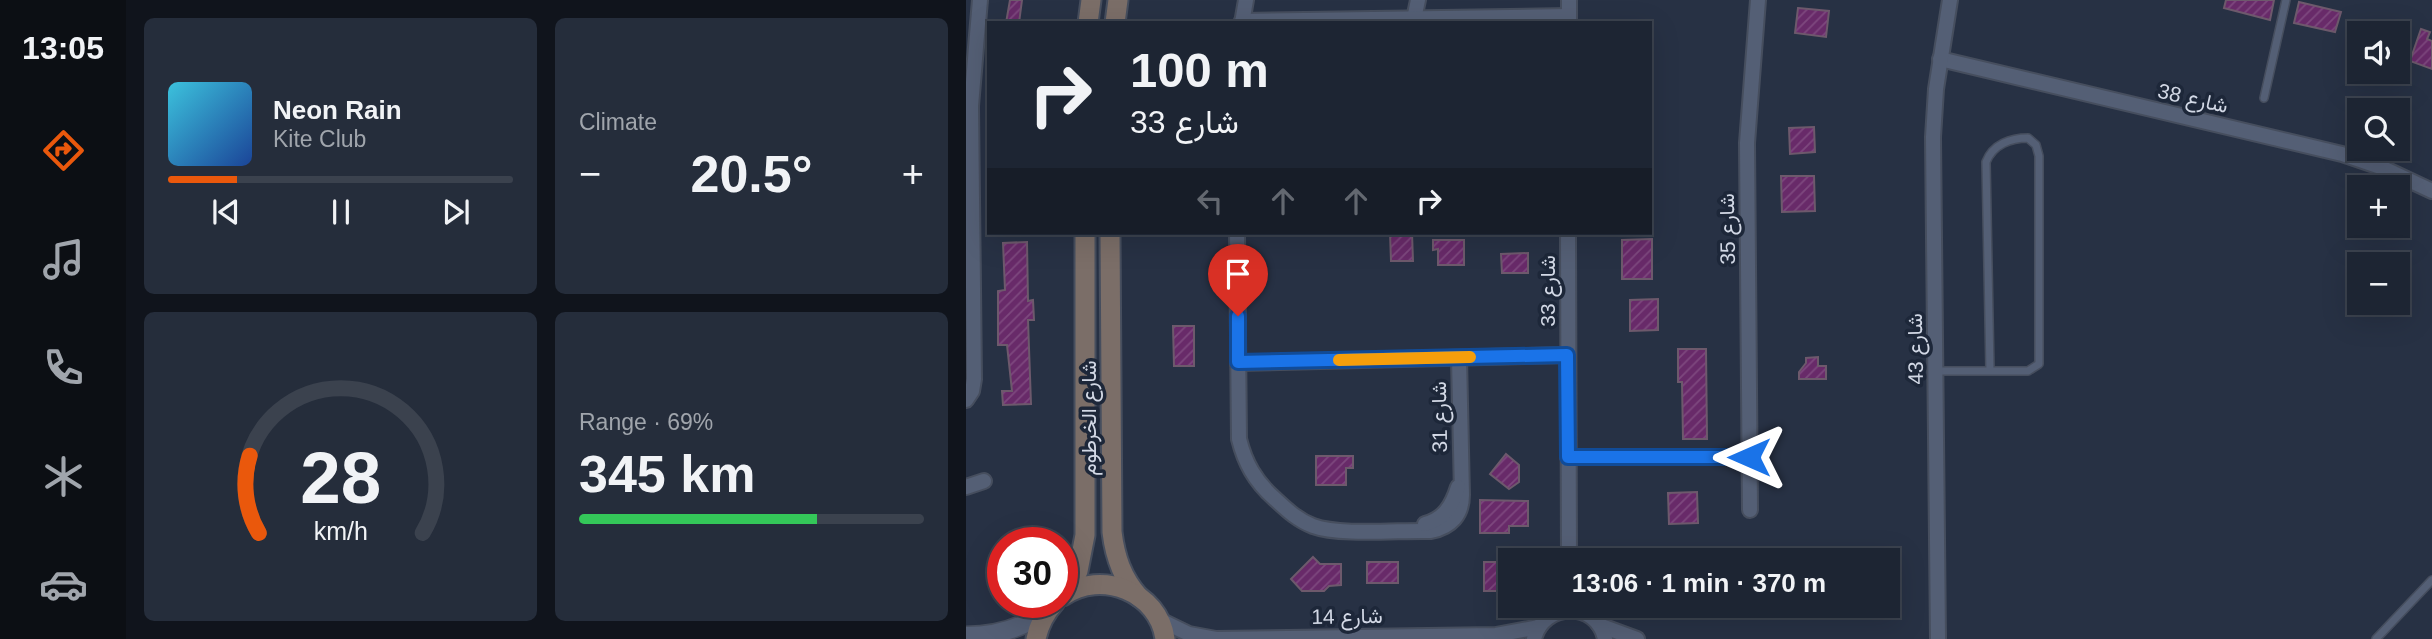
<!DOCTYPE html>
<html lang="en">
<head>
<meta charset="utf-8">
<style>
	body { margin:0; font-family:Helvetica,Vazirmatn,sans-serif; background:#252d3b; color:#f1f3f6; height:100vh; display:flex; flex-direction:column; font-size:26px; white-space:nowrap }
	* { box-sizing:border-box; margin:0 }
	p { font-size:23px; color:#a0a5ac }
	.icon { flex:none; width:38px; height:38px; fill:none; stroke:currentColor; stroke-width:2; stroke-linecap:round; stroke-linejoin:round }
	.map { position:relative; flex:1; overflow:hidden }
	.sheet { display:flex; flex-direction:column; gap:18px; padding:18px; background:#10141c; width:840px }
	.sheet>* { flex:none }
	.banner { position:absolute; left:21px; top:21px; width:665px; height:214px; border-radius:0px; box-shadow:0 7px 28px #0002,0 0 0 2px #3b424e; background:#1d2533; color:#f1f3f6; overflow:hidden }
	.fabs { position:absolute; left:1381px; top:21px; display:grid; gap:14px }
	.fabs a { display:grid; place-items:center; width:63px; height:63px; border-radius:0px; background:#1d2533; box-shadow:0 7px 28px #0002,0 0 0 2px #3b424e; font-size:35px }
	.speed { position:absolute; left:21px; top:527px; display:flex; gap:14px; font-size:35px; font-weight:700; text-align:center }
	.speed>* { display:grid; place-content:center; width:91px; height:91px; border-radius:50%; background:#1d2533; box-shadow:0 7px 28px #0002,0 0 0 2px #3b424e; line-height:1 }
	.speed .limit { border:10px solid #d22; background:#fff; color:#111 }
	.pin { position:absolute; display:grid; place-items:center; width:60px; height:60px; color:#fff; margin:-72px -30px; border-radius:50% 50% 50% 0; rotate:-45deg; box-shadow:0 0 7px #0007 }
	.pin .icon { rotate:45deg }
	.me { position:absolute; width:77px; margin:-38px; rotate:270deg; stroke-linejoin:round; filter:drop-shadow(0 0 5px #0008) }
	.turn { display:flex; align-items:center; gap:24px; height:147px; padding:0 28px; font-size:32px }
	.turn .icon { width:91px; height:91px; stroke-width:2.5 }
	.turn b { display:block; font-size:49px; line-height:60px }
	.lanes { display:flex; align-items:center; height:66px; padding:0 28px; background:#0003; justify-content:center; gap:35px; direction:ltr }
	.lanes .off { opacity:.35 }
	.big { font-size:52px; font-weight:700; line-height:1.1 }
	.sheet .card { flex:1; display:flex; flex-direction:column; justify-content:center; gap:10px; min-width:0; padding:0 24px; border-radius:10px; background:#252d3b }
	.sheet .dial { align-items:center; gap:0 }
	.dial svg { height:182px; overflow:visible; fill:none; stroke:#3b424e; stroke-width:7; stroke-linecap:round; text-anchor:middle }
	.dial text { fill:#f1f3f6; stroke:none }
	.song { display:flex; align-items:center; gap:21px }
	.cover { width:84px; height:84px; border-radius:10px; background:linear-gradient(135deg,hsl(190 70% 55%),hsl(220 70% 35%)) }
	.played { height:7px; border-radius:4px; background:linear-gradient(90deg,#ea580c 20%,#3b424e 20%) }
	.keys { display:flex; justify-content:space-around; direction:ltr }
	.heat { display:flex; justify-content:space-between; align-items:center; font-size:38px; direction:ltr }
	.charge { height:10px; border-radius:5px; background:linear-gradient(90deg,#34c759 69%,#3b424e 0) }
	.sheet .tiles { flex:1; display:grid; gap:18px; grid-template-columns:repeat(2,1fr) }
	.trip { position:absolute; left:532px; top:548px; width:402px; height:70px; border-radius:0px; background:#1d2533; box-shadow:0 7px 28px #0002,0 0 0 2px #3b424e; font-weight:700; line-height:70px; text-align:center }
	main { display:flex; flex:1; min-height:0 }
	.dock { display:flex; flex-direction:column; width:126px; justify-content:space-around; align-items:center; background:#0c0f14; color:#a0a5ac }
	.dock .icon { width:49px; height:49px }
	.dock .current { color:#ea580c }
	.dock b { font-size:32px; color:#f1f3f6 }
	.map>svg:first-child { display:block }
</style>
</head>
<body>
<main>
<nav class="dock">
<b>13:05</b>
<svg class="icon current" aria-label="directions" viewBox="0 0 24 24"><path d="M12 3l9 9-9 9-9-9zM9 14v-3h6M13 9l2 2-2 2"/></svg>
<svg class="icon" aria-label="music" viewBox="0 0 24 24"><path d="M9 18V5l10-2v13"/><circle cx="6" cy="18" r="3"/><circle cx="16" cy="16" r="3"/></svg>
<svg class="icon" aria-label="phone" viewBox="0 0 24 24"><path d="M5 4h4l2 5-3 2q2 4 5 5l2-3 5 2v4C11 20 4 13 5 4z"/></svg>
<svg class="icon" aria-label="climate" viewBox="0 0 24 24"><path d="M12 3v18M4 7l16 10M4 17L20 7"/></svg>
<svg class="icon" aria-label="car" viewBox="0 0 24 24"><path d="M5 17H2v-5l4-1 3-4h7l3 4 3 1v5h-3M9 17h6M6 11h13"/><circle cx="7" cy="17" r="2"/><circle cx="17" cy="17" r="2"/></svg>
</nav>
<section class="sheet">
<div class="tiles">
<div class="card">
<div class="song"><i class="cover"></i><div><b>Neon Rain</b><p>Kite Club</p></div></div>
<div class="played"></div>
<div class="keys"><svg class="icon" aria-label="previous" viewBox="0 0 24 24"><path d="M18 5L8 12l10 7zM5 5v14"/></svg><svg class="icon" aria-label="pause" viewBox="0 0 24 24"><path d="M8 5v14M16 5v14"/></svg><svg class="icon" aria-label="next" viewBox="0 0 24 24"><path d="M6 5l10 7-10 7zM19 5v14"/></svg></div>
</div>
<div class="card"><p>Climate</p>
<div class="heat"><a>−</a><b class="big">20.5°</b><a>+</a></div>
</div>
<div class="card dial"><svg viewBox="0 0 100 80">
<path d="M14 69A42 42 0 1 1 86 69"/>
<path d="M14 69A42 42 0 0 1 10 35" stroke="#ea580c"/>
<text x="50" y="56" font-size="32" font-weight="700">28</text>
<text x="50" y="72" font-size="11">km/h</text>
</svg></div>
<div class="card"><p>Range · 69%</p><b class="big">345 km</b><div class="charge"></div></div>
</div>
</section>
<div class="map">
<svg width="1466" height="639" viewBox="0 0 1466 639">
	<defs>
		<pattern id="building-hatch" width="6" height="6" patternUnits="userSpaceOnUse" patternTransform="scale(1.75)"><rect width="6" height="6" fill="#682a69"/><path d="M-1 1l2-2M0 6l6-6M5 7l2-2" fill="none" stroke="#7d487e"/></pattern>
	</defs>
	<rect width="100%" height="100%" fill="#273144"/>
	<!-- building -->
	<g fill="url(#building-hatch)" stroke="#6d596c" stroke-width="2">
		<polygon points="44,0 56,0 53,23 40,23"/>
		<polygon points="1260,0 1308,0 1304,20 1258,8"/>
		<polygon points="1333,2 1375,12 1369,32 1328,23"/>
		<polygon points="832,8 863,11 860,37 829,33"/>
		<polygon points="1455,29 1464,32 1461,39 1466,41 1466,69 1444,61"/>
		<polygon points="848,127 849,152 824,154 823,128"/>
		<polygon points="815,176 848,176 849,211 816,212"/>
		<polygon points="424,233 446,233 447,261 425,261"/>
		<polygon points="686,239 686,279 656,279 656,240"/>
		<polygon points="467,240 498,240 498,265 472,265 472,249 467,250"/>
		<polygon points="61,242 62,301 67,300 68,320 62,320 65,404 37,405 36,391 46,391 41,345 32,345 32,291 39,290 37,243"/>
		<polygon points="562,253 562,273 536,273 535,254"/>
		<polygon points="692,299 692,330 664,331 664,300"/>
		<polygon points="207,326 228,326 228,366 208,366"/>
		<polygon points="712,349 740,349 741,439 717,439 716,382 712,382"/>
		<polygon points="852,357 852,366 860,366 860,379 833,379 833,372 840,363 840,358"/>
		<polygon points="540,454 553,465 553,482 543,489 524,474"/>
		<polygon points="350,456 387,456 387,468 380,468 380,485 350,485"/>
		<polygon points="731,492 732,523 703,524 702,493"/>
		<polygon points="514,500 562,501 562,526 543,526 543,533 514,533"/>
		<polygon points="347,557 354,564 375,564 375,585 363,586 358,591 336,591 325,579"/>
		<rect x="401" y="562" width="31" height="21"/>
		<rect x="518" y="562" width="26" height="29"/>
	</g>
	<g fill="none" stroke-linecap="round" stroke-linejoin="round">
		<!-- service casing -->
		<g stroke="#464e5e" stroke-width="10">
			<g id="service">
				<polyline points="1298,98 1320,0"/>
				<path d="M 971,371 L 1062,371 L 1073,364 L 1073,156 L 1070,145 L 1062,138 C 1045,138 1027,144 1020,162 L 1024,371"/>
				<polyline points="1410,639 1466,580"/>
			</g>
		</g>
		<!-- minor casing -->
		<g stroke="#464e5e" stroke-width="18">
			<g id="minor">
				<polyline points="448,19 452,0"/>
				<polyline points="276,21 603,16"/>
				<polyline points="276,23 280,0"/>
				<polyline points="603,23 603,0"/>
				<polyline points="974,59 1376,154 1417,168 1466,191"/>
				<path d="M 271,233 L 273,439 C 279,463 289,481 308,498 C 320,509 331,520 347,526 C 374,536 434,530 465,531 C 485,527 496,515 496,495 L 493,358"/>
				<polyline points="602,233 603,560"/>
				<polyline points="272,363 601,355"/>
				<polyline points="0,400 6,391 8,379 5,106 14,0"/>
				<polyline points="602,457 783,457"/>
				<polyline points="0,487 18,481"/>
				<polyline points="784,510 781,143 792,0"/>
				<path d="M 459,524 C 478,519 486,506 492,487"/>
				<polyline points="192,619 223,634 250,639 530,635 573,627"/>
				<polyline points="633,625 671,639"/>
				<path d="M 568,639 C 577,602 631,600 639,639"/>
				<polyline points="972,639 967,137 970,89 984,0"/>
			</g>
		</g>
		<!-- tertiary casing -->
		<g stroke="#464e5e" stroke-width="21">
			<path id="tertiary" d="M 0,636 C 29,636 57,628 81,611"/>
		</g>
		<!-- secondary casing -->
		<g stroke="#464e5e" stroke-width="23">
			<g id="secondary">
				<polyline points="122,23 125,0"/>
				<polyline points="149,23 152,0"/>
				<path d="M 144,233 L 146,532 C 149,557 156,578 173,597"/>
				<polyline points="102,592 112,571 119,535 119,233"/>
				<path d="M 97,596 C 135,569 193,592 199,639"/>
				<path d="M 70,639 C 73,624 79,613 89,602"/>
			</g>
		</g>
		<!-- service -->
		<use href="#service" stroke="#545f75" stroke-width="7"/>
		<!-- minor -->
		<use href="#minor" stroke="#545f75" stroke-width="14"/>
		<!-- tertiary -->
		<use href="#tertiary" stroke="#545f75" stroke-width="18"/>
		<!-- secondary -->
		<use href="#secondary" stroke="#7b6e68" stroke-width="19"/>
	</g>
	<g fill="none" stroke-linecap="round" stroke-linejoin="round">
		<!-- route casing -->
		<g stroke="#114b97" stroke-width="18">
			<polyline id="route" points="272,316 272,362 601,355 602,457 783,457"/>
		</g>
		<!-- route -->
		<use href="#route" stroke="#1a73e8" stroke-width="12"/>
		<!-- slow -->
		<polyline stroke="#f59e0b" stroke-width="12" points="373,360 504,357"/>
	</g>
	<g text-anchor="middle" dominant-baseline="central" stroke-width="7" stroke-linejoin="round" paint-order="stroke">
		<!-- street labels -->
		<g font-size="21" fill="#d2d8e5" stroke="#1d2739">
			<text transform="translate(1227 98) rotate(13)">شارع 38</text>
			<text transform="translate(761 229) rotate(-91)">شارع 35</text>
			<text transform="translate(581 291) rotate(-90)">شارع 33</text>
			<text transform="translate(949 349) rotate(-91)">شارع 43</text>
			<text transform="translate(473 417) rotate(-91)">شارع 31</text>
			<text transform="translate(122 418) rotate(-90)">شارع الخرطوم</text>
			<text transform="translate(381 616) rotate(-1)">شارع 14</text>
		</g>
	</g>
</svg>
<div class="fabs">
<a><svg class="icon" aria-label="sound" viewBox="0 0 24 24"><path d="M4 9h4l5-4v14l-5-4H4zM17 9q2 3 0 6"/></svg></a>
<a><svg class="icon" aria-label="search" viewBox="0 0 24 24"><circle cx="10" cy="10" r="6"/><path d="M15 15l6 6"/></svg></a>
<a>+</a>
<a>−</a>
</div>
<div class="speed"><div class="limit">30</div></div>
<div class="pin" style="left:272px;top:316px;background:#d93025"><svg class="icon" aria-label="arrive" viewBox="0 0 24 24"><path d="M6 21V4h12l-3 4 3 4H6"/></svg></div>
<svg class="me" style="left:783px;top:457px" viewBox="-20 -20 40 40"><path d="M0-17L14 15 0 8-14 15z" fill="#1a73e8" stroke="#fff" stroke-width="4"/></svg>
<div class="trip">13:06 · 1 min · 370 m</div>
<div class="banner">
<div class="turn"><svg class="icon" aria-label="right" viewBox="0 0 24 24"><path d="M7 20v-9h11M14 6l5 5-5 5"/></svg><div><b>100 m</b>شارع 33</div></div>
<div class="lanes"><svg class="icon off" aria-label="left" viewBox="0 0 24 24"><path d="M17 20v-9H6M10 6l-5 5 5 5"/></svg><svg class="icon off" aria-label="ahead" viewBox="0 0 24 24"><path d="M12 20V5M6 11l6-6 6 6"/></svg><svg class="icon off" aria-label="ahead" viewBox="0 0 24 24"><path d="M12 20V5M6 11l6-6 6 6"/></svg><svg class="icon" aria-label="right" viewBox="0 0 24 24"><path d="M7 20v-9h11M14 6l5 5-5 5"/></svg></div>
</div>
</div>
</main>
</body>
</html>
